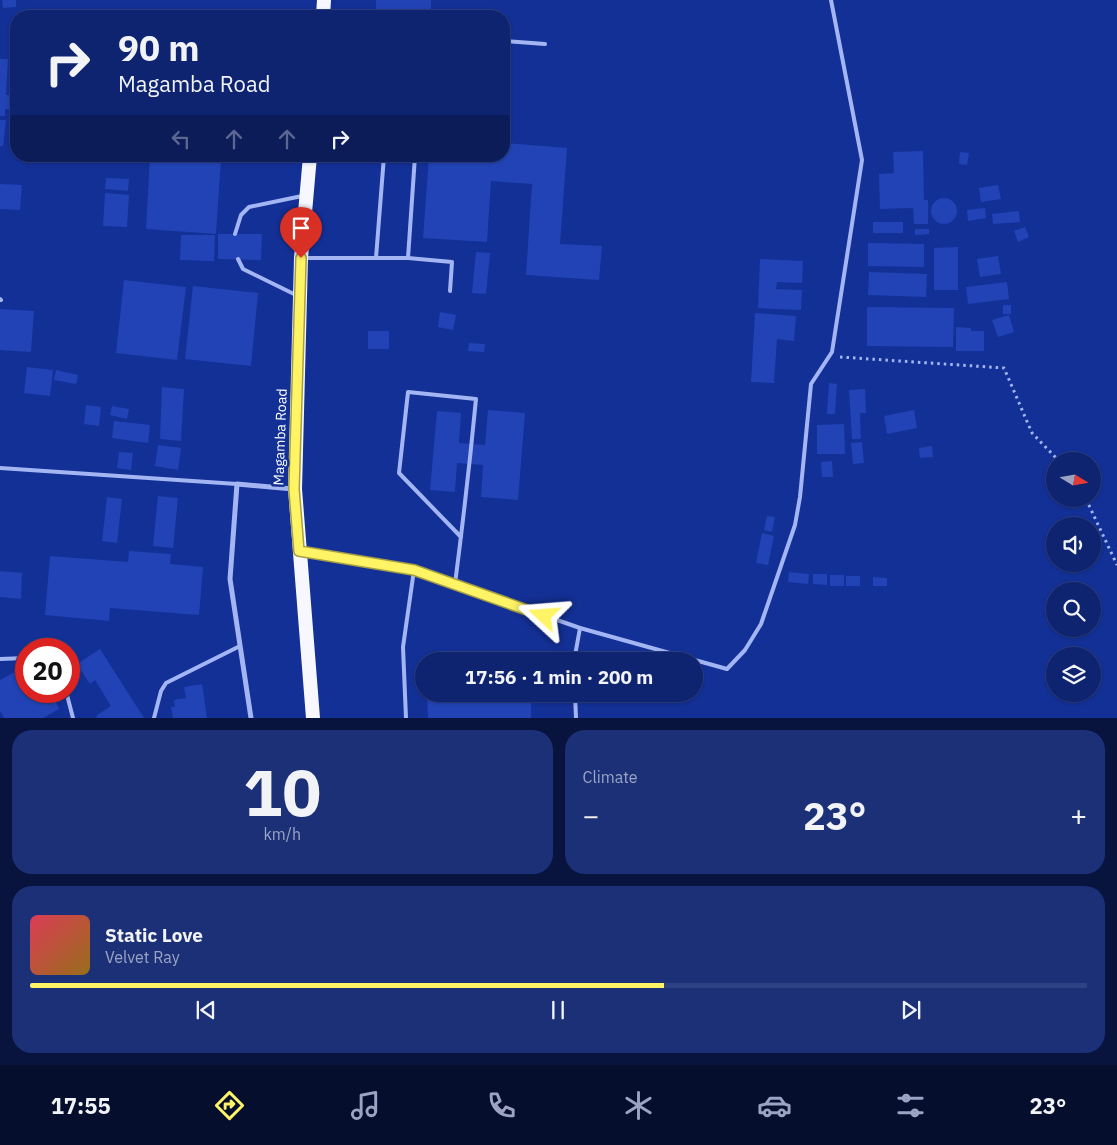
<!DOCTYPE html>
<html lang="en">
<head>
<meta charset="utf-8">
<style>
	body { margin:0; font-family:"IBM Plex Sans",sans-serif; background:#1c3078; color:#f1f3f6; height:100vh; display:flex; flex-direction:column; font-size:19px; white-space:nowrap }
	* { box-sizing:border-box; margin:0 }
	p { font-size:16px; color:#9ba4c3 }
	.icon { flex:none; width:28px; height:28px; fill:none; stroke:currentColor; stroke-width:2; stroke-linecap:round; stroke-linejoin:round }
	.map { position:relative; height:718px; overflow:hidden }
	.side { display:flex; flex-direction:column; gap:12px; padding:12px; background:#08143e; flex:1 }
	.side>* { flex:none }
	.top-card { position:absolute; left:10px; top:10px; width:500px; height:152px; border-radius:20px; box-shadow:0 1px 4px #0004,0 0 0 1px #2e4183; background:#0e2470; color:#f1f3f6; overflow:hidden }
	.needle { width:32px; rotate:101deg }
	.tools { position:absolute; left:1046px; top:452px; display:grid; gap:10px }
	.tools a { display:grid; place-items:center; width:55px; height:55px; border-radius:50%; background:#0e2470; box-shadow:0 1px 4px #0004,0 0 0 1px #2e4183; font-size:25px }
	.speed { position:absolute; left:15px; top:638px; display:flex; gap:10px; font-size:25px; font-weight:700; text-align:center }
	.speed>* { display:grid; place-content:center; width:65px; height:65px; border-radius:50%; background:#0e2470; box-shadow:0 1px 4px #0004,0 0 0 1px #2e4183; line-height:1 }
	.speed .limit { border:8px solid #d22; background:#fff; color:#111 }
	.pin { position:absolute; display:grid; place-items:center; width:42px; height:42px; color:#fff; margin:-51px -21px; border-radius:50% 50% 50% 0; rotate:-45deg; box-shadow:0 0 5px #0007 }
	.pin .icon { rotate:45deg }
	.me { position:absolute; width:55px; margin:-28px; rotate:289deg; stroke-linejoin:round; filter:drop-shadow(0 0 4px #0008) }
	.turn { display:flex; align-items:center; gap:18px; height:105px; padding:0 25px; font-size:22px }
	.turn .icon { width:65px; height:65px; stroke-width:2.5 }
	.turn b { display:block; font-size:35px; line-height:42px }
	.lanes { display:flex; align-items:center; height:48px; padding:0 25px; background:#0003; justify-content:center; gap:25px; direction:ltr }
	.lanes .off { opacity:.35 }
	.big { font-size:38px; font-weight:800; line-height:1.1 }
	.side .tile { flex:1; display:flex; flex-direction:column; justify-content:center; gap:8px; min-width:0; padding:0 18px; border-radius:20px; background:#1c3078 }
	.side .dial { align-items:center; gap:0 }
	.dial b { font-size:65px; line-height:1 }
	.song { display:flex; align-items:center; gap:15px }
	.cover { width:60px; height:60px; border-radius:8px; background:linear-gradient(135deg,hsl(350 70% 55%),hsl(40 70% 35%)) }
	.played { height:5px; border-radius:2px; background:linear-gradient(90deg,#fff465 60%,#2e4183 60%) }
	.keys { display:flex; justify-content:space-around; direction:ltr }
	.heat { display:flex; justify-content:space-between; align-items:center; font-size:28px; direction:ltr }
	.side .tiles { flex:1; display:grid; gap:12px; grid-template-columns:1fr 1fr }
	.tile:last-child { grid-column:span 2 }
	.trip { position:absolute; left:415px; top:652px; width:288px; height:50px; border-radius:25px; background:#0e2470; box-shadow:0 1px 4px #0004,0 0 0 1px #2e4183; font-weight:800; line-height:50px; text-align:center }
	.dock { display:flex; height:80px; justify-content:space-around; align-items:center; background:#060e2d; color:#9ba4c3 }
	.dock .icon { width:35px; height:35px }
	.dock .selected { color:#fff465 }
	.dock b { font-size:22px; color:#f1f3f6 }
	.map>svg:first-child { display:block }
</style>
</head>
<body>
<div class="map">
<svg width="1117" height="718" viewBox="0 0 1117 718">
	<rect width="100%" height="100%" fill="#133096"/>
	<!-- building -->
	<g fill="#2143b5">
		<polygon points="2,0 16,0 16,7 3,8"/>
		<rect x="376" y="0" width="55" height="16"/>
		<polygon points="186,11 219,15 219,16 186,16"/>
		<polygon points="0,59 8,59 6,95 16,96 16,110 5,109 5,116 0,116"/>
		<polygon points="504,63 509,63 507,81 504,80"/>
		<polygon points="0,120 6,120 3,146 0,146"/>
		<polygon points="504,143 567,148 560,244 602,246 599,280 526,275 532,184 491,181 487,242 423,238 429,156 504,156"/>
		<polygon points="923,151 924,200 928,200 928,224 914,224 913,208 880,209 879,174 894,173 893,152"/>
		<polygon points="960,152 969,153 967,165 959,164"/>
		<polygon points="150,156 221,159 216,234 146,229"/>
		<polygon points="106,178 129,179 128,191 105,189"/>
		<polygon points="0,184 22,185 20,210 0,209"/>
		<polygon points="998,185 1001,199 981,202 979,188"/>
		<polygon points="105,193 129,195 127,227 103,226"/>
		<circle cx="944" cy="211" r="13"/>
		<polygon points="985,208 986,218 968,221 967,210"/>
		<polygon points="1019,211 1020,222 993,224 992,214"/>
		<rect x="873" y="222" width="30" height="11"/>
		<polygon points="1025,227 1029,237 1018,242 1014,231"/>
		<polygon points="915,229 929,229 929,234 915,235"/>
		<polygon points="218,234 262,234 261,260 218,259"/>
		<polygon points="181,235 215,235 214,261 180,260"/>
		<polygon points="868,243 924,244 924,267 868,266"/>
		<polygon points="958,247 958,290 934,290 934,248"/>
		<polygon points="476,252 490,253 486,294 472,293"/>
		<polygon points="998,256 1001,274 980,277 977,259"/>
		<polygon points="760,259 803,261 802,283 777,282 776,289 802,290 801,310 758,308"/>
		<polygon points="869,272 927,274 926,297 868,295"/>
		<polygon points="124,280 186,287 177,360 116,353"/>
		<polygon points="1007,282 1009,299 968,304 966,287"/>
		<polygon points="193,286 258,293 251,366 185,359"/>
		<rect x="1003" y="305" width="8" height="9"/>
		<polygon points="867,307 954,308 953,347 867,346"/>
		<polygon points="0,309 34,311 31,352 0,350"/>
		<polygon points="440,312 456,315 453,330 438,327"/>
		<polygon points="755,313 796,316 794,341 777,339 774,383 751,382"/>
		<polygon points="1009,315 1014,332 998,337 992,320"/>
		<polygon points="956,327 971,328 971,331 984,331 984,351 956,351"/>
		<rect x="368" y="331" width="21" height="18"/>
		<polygon points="469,343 485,344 484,352 468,351"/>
		<polygon points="27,367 53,370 50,396 24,393"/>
		<polygon points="56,370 78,375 76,384 54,380"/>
		<polygon points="829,383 837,384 835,414 827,414"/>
		<polygon points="162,387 184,389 181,441 160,439"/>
		<polygon points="865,389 866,413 860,413 861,439 852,439 849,390"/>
		<polygon points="86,405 101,407 99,426 84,424"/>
		<polygon points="112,406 129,409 127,419 110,415"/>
		<polygon points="488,410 525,413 518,500 481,497 483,465 457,463 455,492 430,490 437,411 461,413 459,443 485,445"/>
		<polygon points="914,410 917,428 887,434 884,416"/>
		<polygon points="114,421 150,425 148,443 112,438"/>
		<polygon points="844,424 845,454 817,454 817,425"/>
		<polygon points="862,442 864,463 853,464 851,443"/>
		<polygon points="158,445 181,448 178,470 155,466"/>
		<polygon points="932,446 933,457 920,458 919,448"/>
		<polygon points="119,452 133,453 131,470 117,468"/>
		<polygon points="832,461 833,477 822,477 821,462"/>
		<polygon points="158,496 178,498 173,548 153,546"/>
		<polygon points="107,497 122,499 117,543 102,541"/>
		<polygon points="767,516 775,517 772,532 764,530"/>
		<polygon points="762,533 774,536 768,565 756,563"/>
		<polygon points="129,551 171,554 170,564 203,567 199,615 110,608 109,621 45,615 50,556 128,562"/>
		<polygon points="0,571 22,573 21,599 0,597"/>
		<polygon points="789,572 809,574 808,584 788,582"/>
		<polygon points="813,574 827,574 827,585 813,584"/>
		<rect x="830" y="575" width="14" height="11"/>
		<rect x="846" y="576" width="14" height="10"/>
		<polygon points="873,577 887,578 887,586 873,586"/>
		<polygon points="100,649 144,718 97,718 96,716 111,706 95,680 90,684 77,664"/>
		<polygon points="26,666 26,691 50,691 59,709 43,718 4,718 0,711 0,680"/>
		<polygon points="202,684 207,718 173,718 171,707 175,707 174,700 186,698 184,687"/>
		<polygon points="427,694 531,694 531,718 428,718"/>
	</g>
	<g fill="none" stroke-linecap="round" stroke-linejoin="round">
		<!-- path -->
		<g stroke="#a3b6f3" stroke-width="3" stroke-dasharray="2.5 4" stroke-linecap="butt">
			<polyline points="840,357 1004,368 1032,433 1059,461"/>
			<polyline points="1086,499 1117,565"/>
		</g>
		<!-- service -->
		<g stroke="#a3b6f3" stroke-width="4">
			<polyline points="504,41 545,44"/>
			<polyline points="235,234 241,215 249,207 302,196"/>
			<polyline points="304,258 376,258 384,156"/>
			<polyline points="376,258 408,258 452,262 450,291"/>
			<polyline points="408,258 415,156"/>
			<polyline points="238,259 243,269 296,295"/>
			<polyline points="0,299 1,300"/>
			<polyline points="0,468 237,484"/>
			<polyline points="303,552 414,570 580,628 727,669 745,650 761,624 795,525 800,497 811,384 832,352 862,160 831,0"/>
			<path d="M 455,584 C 463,522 470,461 476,399 L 408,392 L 399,473 L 461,537"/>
			<polyline points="0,659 26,658"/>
			<polyline points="574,661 580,628"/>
			<polyline points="66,691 73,718"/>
			<polyline points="575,694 576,718"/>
			<polyline points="154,718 161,691 166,683 240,646"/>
			<polyline points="406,718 403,647 414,570"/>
		</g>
		<!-- minor -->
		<polyline stroke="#a3b6f3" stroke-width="5" points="251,718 230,579 237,484 293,489"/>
		<!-- trunk -->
		<g stroke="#f7f8ff" stroke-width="14">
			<polyline points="323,16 324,0"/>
			<polyline points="310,156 301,258 295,489 313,718"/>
		</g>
	</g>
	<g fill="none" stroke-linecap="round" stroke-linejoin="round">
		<!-- route casing -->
		<g stroke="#a69f42" stroke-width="12">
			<polyline id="route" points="301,258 294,489 299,551 414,570 544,616"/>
		</g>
		<!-- route -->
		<use href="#route" stroke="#fff465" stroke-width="9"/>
	</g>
	<g text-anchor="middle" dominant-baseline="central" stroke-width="5" stroke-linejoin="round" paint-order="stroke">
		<!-- street labels -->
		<g font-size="14" fill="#fff" stroke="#133096">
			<text transform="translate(280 437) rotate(-88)">Magamba Road</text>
		</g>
	</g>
</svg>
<div class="tools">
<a><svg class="needle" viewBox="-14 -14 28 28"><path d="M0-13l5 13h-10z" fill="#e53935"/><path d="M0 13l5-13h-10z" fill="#9ba4c3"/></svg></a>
<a><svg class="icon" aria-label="sound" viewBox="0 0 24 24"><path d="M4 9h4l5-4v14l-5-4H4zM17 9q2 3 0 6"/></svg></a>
<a><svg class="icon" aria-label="search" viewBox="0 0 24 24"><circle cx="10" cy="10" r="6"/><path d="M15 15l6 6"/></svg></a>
<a><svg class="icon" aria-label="layers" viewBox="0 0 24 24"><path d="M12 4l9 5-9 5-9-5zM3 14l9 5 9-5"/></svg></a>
</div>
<div class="speed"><div class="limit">20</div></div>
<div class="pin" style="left:301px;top:258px;background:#d93025"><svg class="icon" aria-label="arrive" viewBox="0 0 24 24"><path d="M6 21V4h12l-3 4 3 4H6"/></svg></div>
<svg class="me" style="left:544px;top:616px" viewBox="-20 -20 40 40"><path d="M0-17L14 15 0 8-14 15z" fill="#fff465" stroke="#fff" stroke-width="4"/></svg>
<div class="trip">17:56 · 1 min · 200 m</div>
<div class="top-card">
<div class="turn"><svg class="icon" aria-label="right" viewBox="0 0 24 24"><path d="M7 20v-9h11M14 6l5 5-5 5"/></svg><div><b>90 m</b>Magamba Road</div></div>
<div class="lanes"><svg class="icon off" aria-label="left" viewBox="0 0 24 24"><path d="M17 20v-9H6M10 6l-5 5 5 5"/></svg><svg class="icon off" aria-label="ahead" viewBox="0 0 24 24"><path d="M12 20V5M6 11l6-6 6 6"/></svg><svg class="icon off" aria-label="ahead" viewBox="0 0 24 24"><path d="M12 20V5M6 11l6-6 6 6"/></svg><svg class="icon" aria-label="right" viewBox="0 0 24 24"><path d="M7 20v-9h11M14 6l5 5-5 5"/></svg></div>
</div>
</div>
<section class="side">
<div class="tiles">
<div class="tile dial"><b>10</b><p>km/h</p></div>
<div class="tile"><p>Climate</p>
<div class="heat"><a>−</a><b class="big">23°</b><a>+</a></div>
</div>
<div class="tile">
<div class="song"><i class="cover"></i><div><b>Static Love</b><p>Velvet Ray</p></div></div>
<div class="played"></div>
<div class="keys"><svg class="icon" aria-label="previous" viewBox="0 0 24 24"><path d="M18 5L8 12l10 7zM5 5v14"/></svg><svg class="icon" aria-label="pause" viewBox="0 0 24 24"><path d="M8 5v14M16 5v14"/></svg><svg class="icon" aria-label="next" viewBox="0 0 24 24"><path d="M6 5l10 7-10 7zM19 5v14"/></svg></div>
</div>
</div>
</section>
<nav class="dock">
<b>17:55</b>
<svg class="icon selected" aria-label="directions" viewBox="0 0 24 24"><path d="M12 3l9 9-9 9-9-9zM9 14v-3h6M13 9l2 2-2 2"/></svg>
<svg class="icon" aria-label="music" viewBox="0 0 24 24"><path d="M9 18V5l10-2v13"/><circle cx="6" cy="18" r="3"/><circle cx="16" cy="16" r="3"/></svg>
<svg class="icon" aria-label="phone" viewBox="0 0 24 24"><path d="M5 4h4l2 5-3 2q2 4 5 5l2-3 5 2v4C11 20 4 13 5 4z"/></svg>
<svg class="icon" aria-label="climate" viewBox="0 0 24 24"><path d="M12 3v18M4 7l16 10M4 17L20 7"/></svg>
<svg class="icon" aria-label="car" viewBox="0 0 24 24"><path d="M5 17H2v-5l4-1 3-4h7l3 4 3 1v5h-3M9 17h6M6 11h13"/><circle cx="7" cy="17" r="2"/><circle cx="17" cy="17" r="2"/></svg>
<svg class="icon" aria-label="filters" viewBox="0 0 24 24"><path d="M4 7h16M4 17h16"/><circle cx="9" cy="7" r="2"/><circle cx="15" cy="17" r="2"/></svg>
<b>23°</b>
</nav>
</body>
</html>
